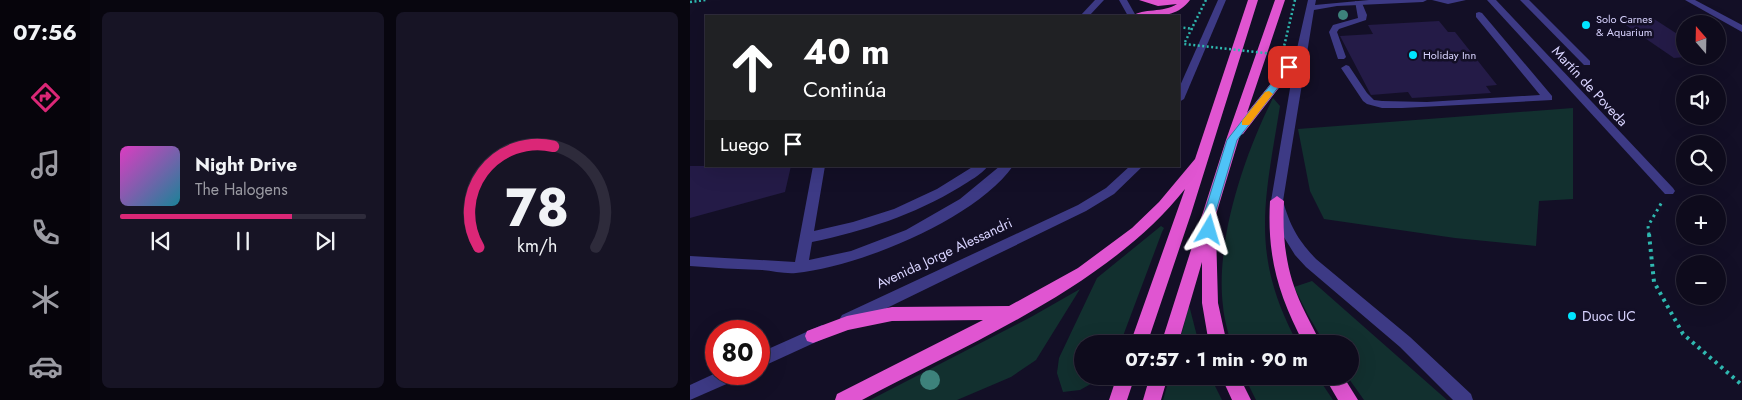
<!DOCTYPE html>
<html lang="es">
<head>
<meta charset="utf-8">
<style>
	body { margin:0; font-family:Jost,sans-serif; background:#171425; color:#f1f3f6; height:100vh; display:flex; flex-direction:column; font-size:19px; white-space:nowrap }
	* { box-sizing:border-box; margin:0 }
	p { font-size:16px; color:#9b9ba3 }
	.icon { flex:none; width:28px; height:28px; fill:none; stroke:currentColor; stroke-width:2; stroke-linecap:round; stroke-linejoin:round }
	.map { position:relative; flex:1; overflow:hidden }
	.drawer { display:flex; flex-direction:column; gap:12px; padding:12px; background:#08060f; width:600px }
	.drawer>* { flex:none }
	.guide { position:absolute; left:15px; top:15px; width:475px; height:152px; border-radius:0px; box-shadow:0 5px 20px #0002,0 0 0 1px #2e2b3b; background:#202124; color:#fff; overflow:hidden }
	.needle { width:32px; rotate:340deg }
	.controls { position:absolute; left:986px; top:15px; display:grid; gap:10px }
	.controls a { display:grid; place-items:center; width:50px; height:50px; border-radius:50%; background:#0e0b1c; box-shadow:0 5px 20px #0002,0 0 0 1px #2e2b3b; font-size:25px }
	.speed { position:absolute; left:15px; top:320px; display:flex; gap:10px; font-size:25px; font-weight:700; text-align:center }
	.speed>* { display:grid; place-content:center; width:65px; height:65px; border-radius:50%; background:#0e0b1c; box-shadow:0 5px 20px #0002,0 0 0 1px #2e2b3b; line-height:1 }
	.speed .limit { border:8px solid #d22; background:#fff; color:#111 }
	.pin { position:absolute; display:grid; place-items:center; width:42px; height:42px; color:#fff; margin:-21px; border-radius:10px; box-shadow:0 2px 8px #0006 }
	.me { position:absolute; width:55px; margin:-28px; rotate:7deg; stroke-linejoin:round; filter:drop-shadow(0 0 4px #0008) }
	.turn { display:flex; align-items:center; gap:18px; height:105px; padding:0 15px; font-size:22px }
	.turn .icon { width:65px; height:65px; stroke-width:2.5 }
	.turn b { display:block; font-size:35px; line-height:42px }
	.then { display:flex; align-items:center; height:48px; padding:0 15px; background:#0003; gap:10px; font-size:19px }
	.drawer .tile { flex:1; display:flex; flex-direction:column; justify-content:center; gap:8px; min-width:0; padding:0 18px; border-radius:8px; background:#171425 }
	.drawer .dial { align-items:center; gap:0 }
	.dial svg { height:130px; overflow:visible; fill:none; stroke:#2e2b3b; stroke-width:7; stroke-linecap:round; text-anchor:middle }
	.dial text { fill:#f1f3f6; stroke:none }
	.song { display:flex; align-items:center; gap:15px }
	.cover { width:60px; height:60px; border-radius:8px; background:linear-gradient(135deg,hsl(310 70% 55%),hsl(190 70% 35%)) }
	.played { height:5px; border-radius:2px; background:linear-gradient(90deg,#db2777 70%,#2e2b3b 70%) }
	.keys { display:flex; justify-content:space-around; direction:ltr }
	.drawer .tiles { flex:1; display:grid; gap:12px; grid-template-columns:repeat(2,1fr) }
	.trip { position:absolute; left:384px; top:335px; width:285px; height:50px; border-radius:25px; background:#0e0b1c; box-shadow:0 5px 20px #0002,0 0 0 1px #2e2b3b; font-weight:700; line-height:50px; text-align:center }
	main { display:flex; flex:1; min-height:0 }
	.tabs { display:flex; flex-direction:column; width:90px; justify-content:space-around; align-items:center; background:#06040b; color:#9b9ba3 }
	.tabs .icon { width:35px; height:35px }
	.tabs .active { color:#db2777 }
	.tabs b { font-size:22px; color:#f1f3f6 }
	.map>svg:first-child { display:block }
</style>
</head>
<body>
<main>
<nav class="tabs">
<b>07:56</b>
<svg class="icon active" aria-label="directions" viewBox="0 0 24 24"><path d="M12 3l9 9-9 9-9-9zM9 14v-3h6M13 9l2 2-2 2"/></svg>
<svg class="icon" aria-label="music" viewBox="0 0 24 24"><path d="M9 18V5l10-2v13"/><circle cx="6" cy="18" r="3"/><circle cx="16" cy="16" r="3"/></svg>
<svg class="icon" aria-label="phone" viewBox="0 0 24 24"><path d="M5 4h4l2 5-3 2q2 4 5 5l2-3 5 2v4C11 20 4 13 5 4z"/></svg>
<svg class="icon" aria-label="climate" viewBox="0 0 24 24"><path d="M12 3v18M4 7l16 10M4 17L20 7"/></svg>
<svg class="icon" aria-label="car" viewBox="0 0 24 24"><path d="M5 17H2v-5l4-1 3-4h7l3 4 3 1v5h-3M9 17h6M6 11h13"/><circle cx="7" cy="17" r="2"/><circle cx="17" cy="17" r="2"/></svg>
</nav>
<section class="drawer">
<div class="tiles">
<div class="tile">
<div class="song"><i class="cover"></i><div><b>Night Drive</b><p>The Halogens</p></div></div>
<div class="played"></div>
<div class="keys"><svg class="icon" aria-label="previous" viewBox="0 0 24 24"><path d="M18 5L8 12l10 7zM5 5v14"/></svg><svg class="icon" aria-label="pause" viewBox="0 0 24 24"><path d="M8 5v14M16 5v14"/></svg><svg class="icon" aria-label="next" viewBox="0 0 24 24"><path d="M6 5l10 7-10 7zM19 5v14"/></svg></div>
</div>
<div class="tile dial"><svg viewBox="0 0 100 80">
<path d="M14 69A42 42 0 1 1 86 69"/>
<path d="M14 69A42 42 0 0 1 60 7" stroke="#db2777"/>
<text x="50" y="56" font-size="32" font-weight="700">78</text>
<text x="50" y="72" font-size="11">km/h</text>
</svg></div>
</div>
</section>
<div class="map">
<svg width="1052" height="400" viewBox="0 0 1052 400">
	<rect width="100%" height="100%" fill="#130f26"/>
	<!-- green -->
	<g fill="#12302f">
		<path d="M 583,98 L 590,106 C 575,200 559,254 608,344 L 541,344 C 538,331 534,319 533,306 C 525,242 554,155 583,98 Z"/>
		<polygon points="883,108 883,199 849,201 846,246 765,238 634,219 620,191 608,129"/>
		<polygon points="471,226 474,228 472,232 430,344 392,344 392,376 415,376 390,390 373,392 367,373 369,358 407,278"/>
		<polygon points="622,281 757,400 674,400 657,376 660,376 660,344 635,344 618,315 604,287"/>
		<polygon points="390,289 346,360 321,377 267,400 180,400 341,317"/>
		<polygon points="499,305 509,344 489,344"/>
		<polygon points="480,376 520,376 532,400 473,400"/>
		<polygon points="554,376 627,376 643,400 566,400"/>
	</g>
	<!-- building -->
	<g fill="#241b47">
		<polygon points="961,17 995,39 995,57 984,58 930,21"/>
		<polygon points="749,21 758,32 765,32 807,85 796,86 801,93 722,98 718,92 681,95 650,36 683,34 678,25"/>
		<polygon points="0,166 101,166 95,192 0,218"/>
	</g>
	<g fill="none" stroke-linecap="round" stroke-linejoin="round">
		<!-- path-far2 -->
		<g stroke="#2fb8b0" stroke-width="2.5" stroke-dasharray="2 2.5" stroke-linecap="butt">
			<polyline points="0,2 16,0"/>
			<polyline points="489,27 503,29"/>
		</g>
		<!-- path-far1 -->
		<polyline stroke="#2fb8b0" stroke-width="3" stroke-dasharray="2.5 4" stroke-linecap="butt" points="959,235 958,226 972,202"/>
		<!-- path -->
		<polyline stroke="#2fb8b0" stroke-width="4" stroke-dasharray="3 4.5" stroke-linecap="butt" points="959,234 964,282 993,334 1052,385"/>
		<!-- service -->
		<g fill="#3d3a85" fill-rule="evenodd">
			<polygon points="405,0 414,0 399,16 390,16"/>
			<polygon points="429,0 437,0 446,16 438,16"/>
			<polygon points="830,0 839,0 900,61 900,65 894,65"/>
			<polygon points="665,1 672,3 677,15 676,20 649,29 647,32 656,57 654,59 648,59 639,32 643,25 668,18"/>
			<polygon points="789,12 792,13 862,96 862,100 712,108 692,108 677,104 673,101 651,68 656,65 659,66 677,93 684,100 692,101 737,102 850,95 786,17 786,13"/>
			<path d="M 123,166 L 135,166 L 124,231 L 163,222 L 204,209 L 247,189 L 284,166 L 298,166 C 291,175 279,181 270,187 C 224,215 174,231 122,242 L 119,260 L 161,251 L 216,230 L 270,199 L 310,166 L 323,166 C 286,219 168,267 106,273 C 95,274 83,271 72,270 C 48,269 24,268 0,266 L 0,256 L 105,262 Z"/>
		</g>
		<!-- minor -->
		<g fill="#3d3a85" fill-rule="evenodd">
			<polygon points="528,0 536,0 494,99 489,102 489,88"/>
			<polygon points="797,0 806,0 983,188 985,191 983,194 975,194"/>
			<polygon points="995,0 1005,0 1052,25 1052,32"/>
			<polygon points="440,166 453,166 424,194 396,211 162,325 157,326 152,325 149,320 152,315 388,205 416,188"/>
			<polygon points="132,325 137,327 140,332 137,337 69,368 69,353"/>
			<polygon points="26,373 50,374 48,379 0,400 0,385"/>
		</g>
		<!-- tertiary -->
		<g fill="#3d3a85" fill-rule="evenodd">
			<path d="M 618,0 L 626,0 L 625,5 L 679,0 L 737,0 L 733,2 L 647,6 L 624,10 L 593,201 C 600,226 608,240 626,259 L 720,337 L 781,394 L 783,400 L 763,400 L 710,347 L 616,267 L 605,255 L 587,226 L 581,201 L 606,53 Z"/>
			<polygon points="742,0 776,0 758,4"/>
		</g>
		<!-- trunk -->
		<g fill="#e055d1" fill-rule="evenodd">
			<path d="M 449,0 L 500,0 C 486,19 464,16 443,16 C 452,8 474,13 487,4 L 468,6 Z"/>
			<path d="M 558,0 L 568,0 L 501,214 L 457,344 L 440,344 L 495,189 C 419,285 280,343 172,400 L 145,400 L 147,394 L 293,320 L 202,321 L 158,330 L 123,343 L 117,341 L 115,336 L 117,331 L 157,316 L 202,307 L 319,306 L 388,268 L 442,228 L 469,202 L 505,159 Z"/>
			<polygon points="585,0 595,0 557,113 607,51 611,50 616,53 553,134 550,135 522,228 526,232 528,303 537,344 519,344 512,303 512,262 488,344 471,344 536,140"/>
			<path d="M 587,196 L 594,201 C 592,238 596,272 612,306 C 618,319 625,331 631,344 L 614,344 C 588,294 577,257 580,201 Z"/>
			<polygon points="427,376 445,376 437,400 419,400"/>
			<polygon points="460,376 478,376 471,400 453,400"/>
			<polygon points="531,376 549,376 561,400 542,400"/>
			<polygon points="634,376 653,376 668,400 648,400"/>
		</g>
		<!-- path-bridge -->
		<polyline stroke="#2fb8b0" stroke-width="2.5" stroke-dasharray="2 2.5" stroke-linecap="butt" points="516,0 494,44 592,55 605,0"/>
	</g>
	<!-- trees -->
	<g fill="#3d827b">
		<circle cx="653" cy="15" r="5"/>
		<circle cx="240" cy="380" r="10"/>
	</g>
	<!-- route -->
	<polygon fill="#4fc3f7" stroke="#337fa1" points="596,65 604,67 547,140 525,214 525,230 519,235 515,233 514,214 537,140"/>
	<!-- slow -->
	<polygon fill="#f59e0b" points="579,91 583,94 582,95 559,125 552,125 552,121 575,92"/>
	<!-- markers -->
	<g fill="#00e5ff" stroke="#130f26" stroke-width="2">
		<circle cx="896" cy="25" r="5"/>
		<circle cx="723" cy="55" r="5"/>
		<circle cx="882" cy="316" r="5"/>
	</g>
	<g text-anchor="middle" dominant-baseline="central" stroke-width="5" stroke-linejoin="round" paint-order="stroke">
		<!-- far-poi labels -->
		<g font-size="11" fill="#d9d4ff" stroke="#130f26" text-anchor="start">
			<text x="906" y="19">Solo Carnes<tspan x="906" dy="13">&amp; Aquarium</tspan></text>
			<text x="733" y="55">Holiday Inn</text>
		</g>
		<!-- street labels -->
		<g font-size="14" fill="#d9d4ff" stroke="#130f26">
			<text transform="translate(900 86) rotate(47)">Martín de Poveda</text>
			<text transform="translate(254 253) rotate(-25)">Avenida Jorge Alessandri</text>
		</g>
		<!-- poi labels -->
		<g font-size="14" fill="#d9d4ff" stroke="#130f26" text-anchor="start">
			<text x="892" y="316">Duoc UC</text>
		</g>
	</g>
</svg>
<div class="controls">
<a><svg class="needle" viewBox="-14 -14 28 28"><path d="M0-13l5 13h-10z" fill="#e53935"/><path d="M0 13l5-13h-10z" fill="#9b9ba3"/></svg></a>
<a><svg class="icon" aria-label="sound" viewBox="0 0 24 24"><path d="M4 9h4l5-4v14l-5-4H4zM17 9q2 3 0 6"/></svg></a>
<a><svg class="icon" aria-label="search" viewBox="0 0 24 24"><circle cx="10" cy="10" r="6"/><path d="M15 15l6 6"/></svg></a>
<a>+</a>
<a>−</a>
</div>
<div class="speed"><div class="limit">80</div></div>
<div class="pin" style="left:599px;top:67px;background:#d93025"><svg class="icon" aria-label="arrive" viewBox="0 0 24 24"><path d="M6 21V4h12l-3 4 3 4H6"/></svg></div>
<svg class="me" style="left:519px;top:230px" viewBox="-20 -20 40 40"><path d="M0-17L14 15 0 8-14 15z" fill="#4fc3f7" stroke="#fff" stroke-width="4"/></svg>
<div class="trip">07:57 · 1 min · 90 m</div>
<div class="guide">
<div class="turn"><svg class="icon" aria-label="ahead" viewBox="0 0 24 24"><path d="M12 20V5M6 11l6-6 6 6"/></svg><div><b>40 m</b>Continúa</div></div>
<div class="then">Luego<svg class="icon" aria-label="arrive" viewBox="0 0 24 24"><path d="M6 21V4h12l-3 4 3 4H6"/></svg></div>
</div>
</div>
</main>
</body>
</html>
